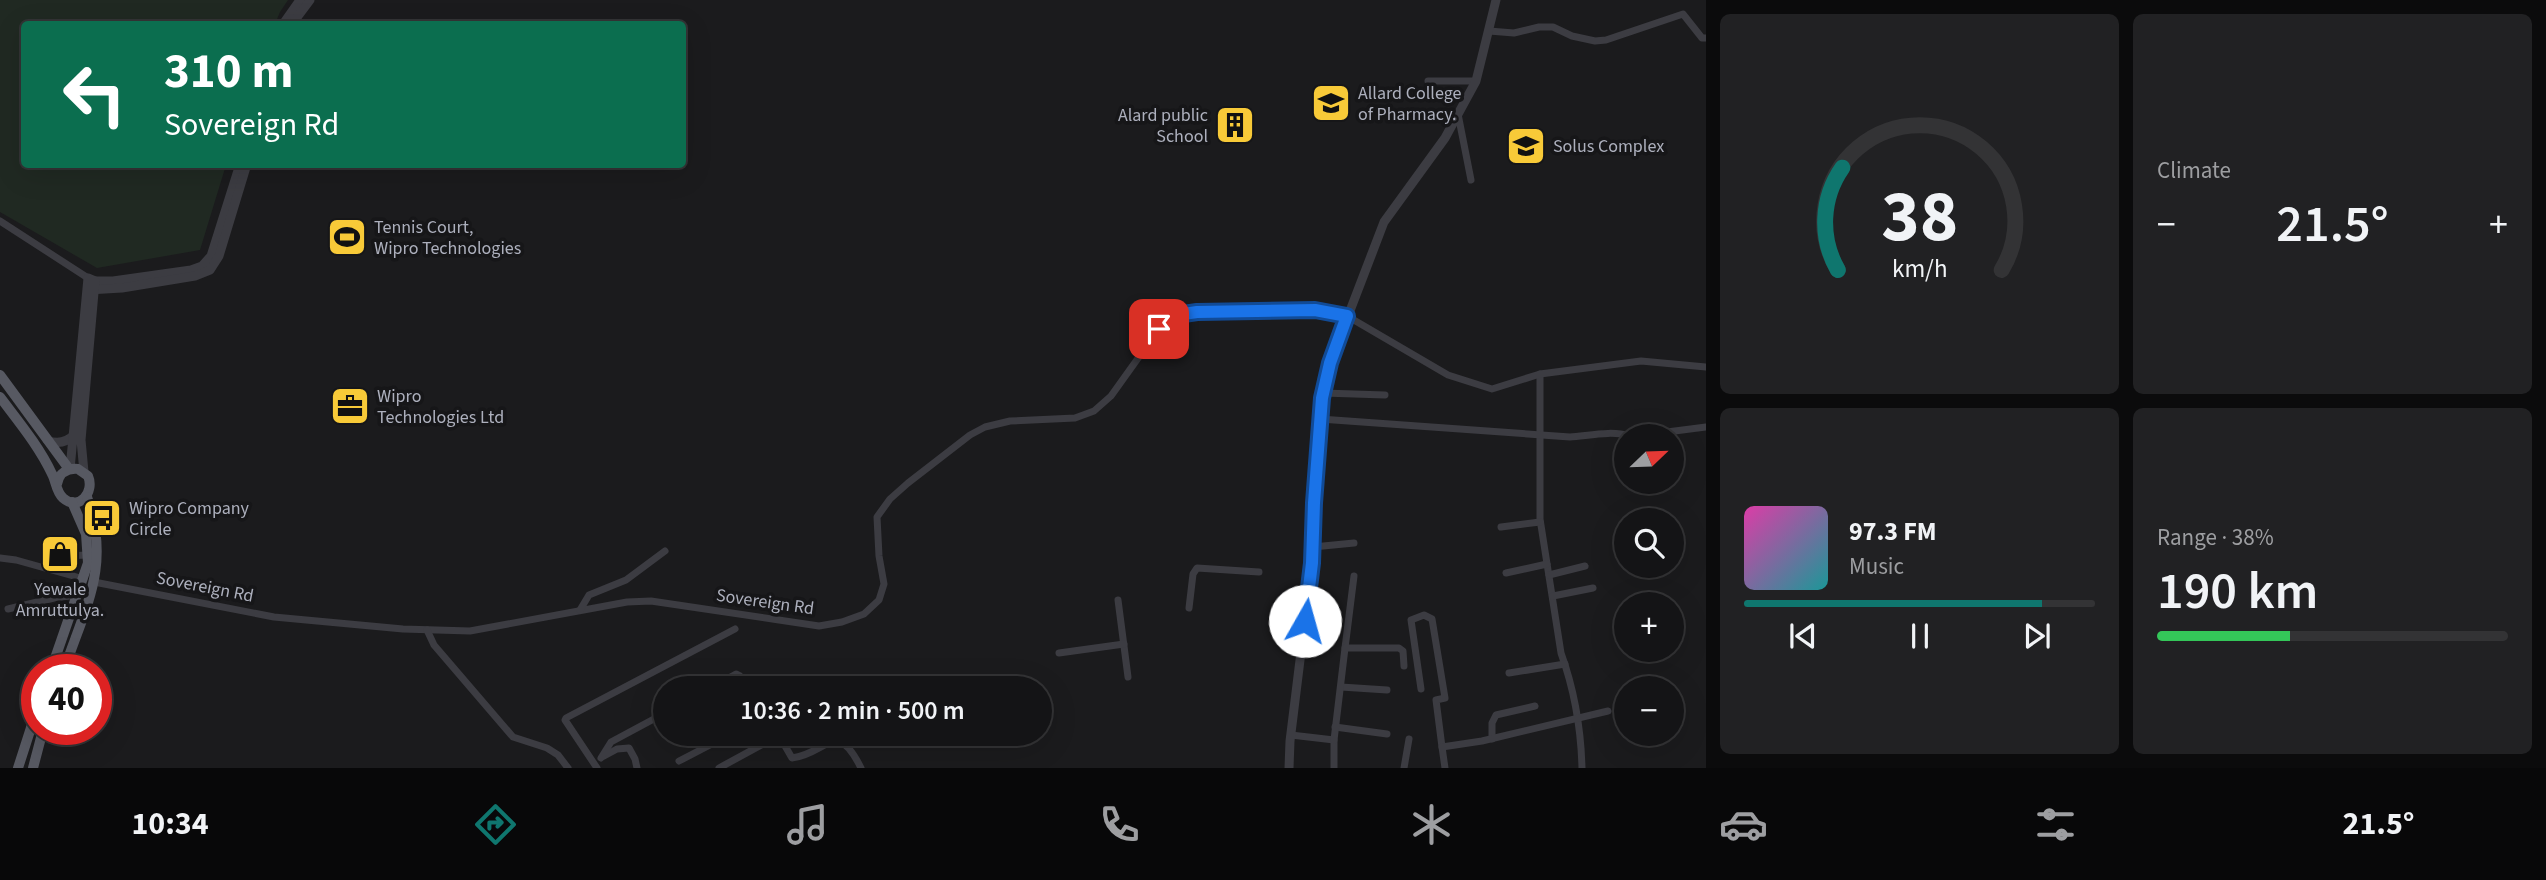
<!DOCTYPE html>
<html lang="en">
<head>
<meta charset="utf-8">
<style>
	body { margin:0; font-family:"Source Sans 3",sans-serif; background:#212123; color:#f1f3f6; height:100vh; display:flex; flex-direction:column; font-size:26px; white-space:nowrap }
	* { box-sizing:border-box; margin:0 }
	p { font-size:23px; color:#9d9ea1 }
	.icon { flex:none; width:38px; height:38px; fill:none; stroke:currentColor; stroke-width:2; stroke-linecap:round; stroke-linejoin:round }
	.map { position:relative; flex:1; overflow:hidden }
	.panel { display:flex; flex-direction:column; gap:14px; padding:14px; background:#0b0b0c; width:840px }
	.panel>* { flex:none }
	.guide { position:absolute; left:21px; top:21px; width:665px; height:147px; border-radius:7px; box-shadow:0 7px 28px #0002,0 0 0 2px #333335; background:#0b6e4f; color:#fff; overflow:hidden }
	.needle { width:46px; rotate:67deg }
	.controls { position:absolute; left:1614px; top:424px; display:grid; gap:14px }
	.controls a { display:grid; place-items:center; width:70px; height:70px; border-radius:50%; background:#141416; box-shadow:0 7px 28px #0002,0 0 0 2px #333335; font-size:35px }
	.speed { position:absolute; left:21px; top:654px; display:flex; gap:14px; font-size:35px; font-weight:700; text-align:center }
	.speed>* { display:grid; place-content:center; width:91px; height:91px; border-radius:50%; background:#141416; box-shadow:0 7px 28px #0002,0 0 0 2px #333335; line-height:1 }
	.speed .limit { border:10px solid #d22; background:#fff; color:#111 }
	.pin { position:absolute; display:grid; place-items:center; width:60px; height:60px; color:#fff; margin:-30px; border-radius:14px; box-shadow:0 4px 10px #0006 }
	.me { position:absolute; width:77px; margin:-38px; rotate:7deg; stroke-linejoin:round; filter:drop-shadow(0 0 5px #0008) }
	.turn { display:flex; align-items:center; gap:24px; height:147px; padding:0 28px; font-size:32px }
	.turn .icon { width:91px; height:91px; stroke-width:2.5 }
	.turn b { display:block; font-size:49px; line-height:60px }
	.big { font-size:52px; font-weight:600; line-height:1.1 }
	.panel .widget { flex:1; display:flex; flex-direction:column; justify-content:center; gap:10px; min-width:0; padding:0 24px; border-radius:10px; background:#212123 }
	.panel .dial { align-items:center; gap:0 }
	.dial svg { height:182px; overflow:visible; fill:none; stroke:#333335; stroke-width:7; stroke-linecap:round; text-anchor:middle }
	.dial text { fill:#f1f3f6; stroke:none }
	.song { display:flex; align-items:center; gap:21px }
	.cover { width:84px; height:84px; border-radius:10px; background:linear-gradient(135deg,hsl(320 70% 55%),hsl(180 70% 35%)) }
	.played { height:7px; border-radius:4px; background:linear-gradient(90deg,#0f766e 85%,#333335 85%) }
	.keys { display:flex; justify-content:space-around; direction:ltr }
	.heat { display:flex; justify-content:space-between; align-items:center; font-size:38px; direction:ltr }
	.charge { height:10px; border-radius:5px; background:linear-gradient(90deg,#34c759 38%,#333335 0) }
	.panel .tiles { flex:1; display:grid; gap:14px; grid-template-columns:repeat(2,1fr) }
	.trip { position:absolute; left:653px; top:676px; width:399px; height:70px; border-radius:35px; background:#141416; box-shadow:0 7px 28px #0002,0 0 0 2px #333335; font-weight:600; line-height:70px; text-align:center }
	.tabs { display:flex; height:112px; justify-content:space-around; align-items:center; background:#080809; color:#9d9ea1 }
	.tabs .icon { width:49px; height:49px }
	.tabs .active { color:#0f766e }
	.tabs b { font-size:32px; color:#f1f3f6 }
	main { display:flex; flex:1; min-height:0 }
	.map>svg:first-child { display:block }
</style>
</head>
<body>
<main>
<div class="map">
<svg width="1706" height="768" viewBox="0 0 1706 768">
	<rect width="100%" height="100%" fill="#1b1b1d"/>
	<!-- green -->
	<polygon fill="#202922" points="0,0 288,0 280,12 275,24 24,24 24,164 226,165 200,250 97,268 0,212"/>
	<g fill="none" stroke-linecap="round" stroke-linejoin="round">
		<!-- minor -->
		<g stroke="#3c3c42" stroke-width="7">
			<polyline points="1489,31 1514,33 1539,27 1553,27 1572,36 1595,41 1606,40 1683,14 1702,38 1706,38"/>
			<polyline points="1428,81 1476,81"/>
			<polyline points="1458,114 1471,180"/>
			<polyline points="0,221 88,278"/>
			<path d="M 1540,374 L 1540,519 L 1561,653 C 1574,689 1581,730 1582,768"/>
			<polyline points="1323,393 1385,395"/>
			<path d="M 1320,419 L 1570,437 C 1587,436 1613,430 1628,436"/>
			<polyline points="1636,436 1706,427"/>
			<polyline points="1501,527 1540,522"/>
			<polyline points="1313,547 1354,543"/>
			<polyline points="0,558 16,560 84,579"/>
			<polyline points="55,562 59,556 89,555"/>
			<polyline points="1506,573 1547,564"/>
			<polyline points="1549,575 1585,566"/>
			<polyline points="94,582 274,617 403,629 470,631 627,602 651,601 819,626 842,622 864,614 879,600 884,584 879,556 877,517 890,499 908,483 970,435 985,427 1010,421 1075,418 1094,411 1111,396 1159,329 1177,315 1197,312 1315,310 1347,316 1448,375 1492,389 1540,374 1641,361 1706,367"/>
			<polyline points="1553,596 1593,588"/>
			<polyline points="1118,600 1128,677"/>
			<polyline points="1189,608 1193,574 1197,568 1259,572"/>
			<polyline points="8,609 54,598 78,595"/>
			<polyline points="580,610 589,595 626,580 665,551"/>
			<polyline points="427,630 434,645 513,737 547,748 558,755 568,768"/>
			<polyline points="1345,648 1354,576"/>
			<polyline points="1059,653 1124,644"/>
			<polyline points="1509,673 1565,664"/>
			<polyline points="1341,687 1387,690"/>
			<polyline points="711,688 736,674 740,676 746,688"/>
			<polyline points="1421,689 1411,620 1424,615 1432,619 1445,698 1436,700 1442,747"/>
			<polyline points="1335,727 1387,734"/>
			<polyline points="1291,735 1334,740 1334,768"/>
			<polyline points="1492,739 1492,723 1496,715 1535,706"/>
			<polyline points="1334,740 1345,648 1399,648 1403,651 1404,666"/>
			<polyline points="604,756 617,749 629,748 635,759 637,768"/>
			<polyline points="601,758 611,742 665,713"/>
			<polyline points="679,761 733,733"/>
			<polyline points="597,768 565,720 566,718 735,629"/>
			<path d="M 719,768 L 776,737 L 781,739 L 792,758 C 827,754 836,717 861,768"/>
			<polyline points="1404,768 1409,739"/>
			<polyline points="1445,768 1442,747 1482,741 1608,711"/>
		</g>
		<!-- tertiary -->
		<g stroke="#3c3c42" stroke-width="9">
			<polyline points="283,24 300,0"/>
			<polyline points="292,24 310,0"/>
			<polyline points="95,281 113,281 191,270 202,266 211,256 240,164"/>
			<polyline points="88,290 122,288 195,276 210,270 219,256 247,164"/>
			<path d="M 47,440 C 58,445 67,442 75,434"/>
			<polyline points="70,469 88,278 95,281 81,440 84,472"/>
			<polyline points="1289,768 1290,741 1312,563 1314,503 1322,398 1330,363 1384,222 1445,138 1476,81 1496,0"/>
		</g>
		<!-- primary -->
		<g stroke="#575962" stroke-width="10">
			<polyline points="0,375 69,469"/>
			<path d="M 0,397 C 18,421 39,446 52,474 C 56,481 56,492 63,498 C 79,512 95,492 88,476 L 78,469 C 67,468 59,473 57,484"/>
			<polyline points="51,670 88,563 86,534 72,502"/>
			<path d="M 64,670 C 86,605 111,566 87,497"/>
			<polyline points="18,768 37,709"/>
			<polyline points="33,768 43,730"/>
		</g>
	</g>
	<g fill="none" stroke-linecap="round" stroke-linejoin="round">
		<!-- route casing -->
		<g stroke="#114b97" stroke-width="18">
			<polyline id="route" points="1159,329 1177,315 1197,312 1315,310 1347,316 1330,363 1322,398 1314,503 1312,563 1305,621"/>
		</g>
		<!-- route -->
		<use href="#route" stroke="#1a73e8" stroke-width="12"/>
	</g>
	<!-- icons -->
	<defs>
		<g id="university-square" transform="scale(2.0125)"><rect x="-9" y="-9" width="18" height="18" rx="4" fill="#f8ca38" stroke="#161618"/><path d="M0-5L7-2L0 1L-7-2ZM-4 1L0 2.5L4 1V4Q0 6-4 4Z" fill="#111"/></g>
		<g id="building-square" transform="scale(2.0125)"><rect x="-9" y="-9" width="18" height="18" rx="4" fill="#f8ca38" stroke="#161618"/><path d="M-4-6H4V6H1V3H-1V6H-4ZM-2.5-4.3h1.7v1.8h-1.7ZM.8-4.3h1.7v1.8H.8ZM-2.5-1h1.7V.8h-1.7ZM.8-1h1.7V.8H.8Z" fill="#111"/></g>
		<g id="stadium-square" transform="scale(2.0125)"><rect x="-9" y="-9" width="18" height="18" rx="4" fill="#f8ca38" stroke="#161618"/><path d="M0-5a6.5 5 0 1 0 0 10a6.5 5 0 1 0 0-10ZM-3.5-1.8h7v3.6h-7Z" fill="#111"/></g>
		<g id="office-square" transform="scale(2.0125)"><rect x="-9" y="-9" width="18" height="18" rx="4" fill="#f8ca38" stroke="#161618"/><path d="M-6-3h4V-5.5h4V-3h4V5H-6ZM-1-4.5V-3h2v-1.5ZM-6 0V1H6V0Z" fill="#111"/></g>
		<g id="bus-square" transform="scale(2.0125)"><rect x="-9" y="-9" width="18" height="18" rx="4" fill="#f8ca38" stroke="#161618"/><path d="M-5-6H5V4H4V6H2V4H-2V6H-4V4H-5ZM-3.5-4V0h7V-4ZM-3.5 1.2v1.5H-2V1.2ZM2 1.2v1.5H3.5V1.2Z" fill="#111"/></g>
		<g id="shop-square" transform="scale(2.0125)"><rect x="-9" y="-9" width="18" height="18" rx="4" fill="#f8ca38" stroke="#161618"/><path d="M-5-2.5h2.3a2.7 3.5 0 0 1 5.4 0H5L5.5 6h-11ZM-1.5-2.5h3a1.5 2.3 0 0 0-3 0Z" fill="#111"/></g>
	</defs>
	<g fill-rule="evenodd">
		<use href="#university-square" x="1331" y="103"/>
		<use href="#building-square" x="1235" y="125"/>
		<use href="#university-square" x="1526" y="146"/>
		<use href="#stadium-square" x="347" y="237"/>
		<use href="#office-square" x="350" y="406"/>
		<use href="#bus-square" x="102" y="518"/>
		<use href="#shop-square" x="60" y="554"/>
	</g>
	<g text-anchor="middle" dominant-baseline="central" stroke-width="7" stroke-linejoin="round" paint-order="stroke">
		<!-- poi labels -->
		<g font-size="18" fill="#adb0bd" stroke="#161618" text-anchor="start">
			<text x="1358" y="93">Allard College<tspan x="1358" dy="21">of Pharmacy.</tspan></text>
			<text x="1208" y="115" text-anchor="end">Alard public<tspan x="1208" dy="21">School</tspan></text>
			<text x="1553" y="146">Solus Complex</text>
			<text x="374" y="227">Tennis Court,<tspan x="374" dy="21">Wipro Technologies</tspan></text>
			<text x="377" y="396">Wipro<tspan x="377" dy="21">Technologies Ltd</tspan></text>
			<text x="129" y="508">Wipro Company<tspan x="129" dy="21">Circle</tspan></text>
			<text x="60" y="589" text-anchor="middle">Yewale<tspan x="60" dy="21">Amruttulya.</tspan></text>
		</g>
		<!-- street labels -->
		<g font-size="18" fill="#adb0bd" stroke="#161618">
			<text transform="translate(205 587) rotate(11)">Sovereign Rd</text>
			<text transform="translate(765 602) rotate(8)">Sovereign Rd</text>
		</g>
	</g>
</svg>
<div class="controls">
<a><svg class="needle" viewBox="-14 -14 28 28"><path d="M0-13l5 13h-10z" fill="#e53935"/><path d="M0 13l5-13h-10z" fill="#9d9ea1"/></svg></a>
<a><svg class="icon" aria-label="search" viewBox="0 0 24 24"><circle cx="10" cy="10" r="6"/><path d="M15 15l6 6"/></svg></a>
<a>+</a>
<a>−</a>
</div>
<div class="speed"><div class="limit">40</div></div>
<div class="pin" style="left:1159px;top:329px;background:#d93025"><svg class="icon" aria-label="arrive" viewBox="0 0 24 24"><path d="M6 21V4h12l-3 4 3 4H6"/></svg></div>
<svg class="me" style="left:1305px;top:621px" viewBox="-20 -20 40 40"><circle r="19" fill="#fff"/><path d="M0-13L10 11 0 6-10 11z" fill="#1a73e8"/></svg>
<div class="trip">10:36 · 2 min · 500 m</div>
<div class="guide">
<div class="turn"><svg class="icon" aria-label="left" viewBox="0 0 24 24"><path d="M17 20v-9H6M10 6l-5 5 5 5"/></svg><div><b>310 m</b>Sovereign Rd</div></div>
</div>
</div>
<section class="panel">
<div class="tiles">
<div class="widget dial"><svg viewBox="0 0 100 80">
<path d="M14 69A42 42 0 1 1 86 69"/>
<path d="M14 69A42 42 0 0 1 16 24" stroke="#0f766e"/>
<text x="50" y="56" font-size="32" font-weight="700">38</text>
<text x="50" y="72" font-size="11">km/h</text>
</svg></div>
<div class="widget"><p>Climate</p>
<div class="heat"><a>−</a><b class="big">21.5°</b><a>+</a></div>
</div>
<div class="widget">
<div class="song"><i class="cover"></i><div><b>97.3 FM</b><p>Music</p></div></div>
<div class="played"></div>
<div class="keys"><svg class="icon" aria-label="previous" viewBox="0 0 24 24"><path d="M18 5L8 12l10 7zM5 5v14"/></svg><svg class="icon" aria-label="pause" viewBox="0 0 24 24"><path d="M8 5v14M16 5v14"/></svg><svg class="icon" aria-label="next" viewBox="0 0 24 24"><path d="M6 5l10 7-10 7zM19 5v14"/></svg></div>
</div>
<div class="widget"><p>Range · 38%</p><b class="big">190 km</b><div class="charge"></div></div>
</div>
</section>
</main>
<nav class="tabs">
<b>10:34</b>
<svg class="icon active" aria-label="directions" viewBox="0 0 24 24"><path d="M12 3l9 9-9 9-9-9zM9 14v-3h6M13 9l2 2-2 2"/></svg>
<svg class="icon" aria-label="music" viewBox="0 0 24 24"><path d="M9 18V5l10-2v13"/><circle cx="6" cy="18" r="3"/><circle cx="16" cy="16" r="3"/></svg>
<svg class="icon" aria-label="phone" viewBox="0 0 24 24"><path d="M5 4h4l2 5-3 2q2 4 5 5l2-3 5 2v4C11 20 4 13 5 4z"/></svg>
<svg class="icon" aria-label="climate" viewBox="0 0 24 24"><path d="M12 3v18M4 7l16 10M4 17L20 7"/></svg>
<svg class="icon" aria-label="car" viewBox="0 0 24 24"><path d="M5 17H2v-5l4-1 3-4h7l3 4 3 1v5h-3M9 17h6M6 11h13"/><circle cx="7" cy="17" r="2"/><circle cx="17" cy="17" r="2"/></svg>
<svg class="icon" aria-label="filters" viewBox="0 0 24 24"><path d="M4 7h16M4 17h16"/><circle cx="9" cy="7" r="2"/><circle cx="15" cy="17" r="2"/></svg>
<b>21.5°</b>
</nav>
</body>
</html>
